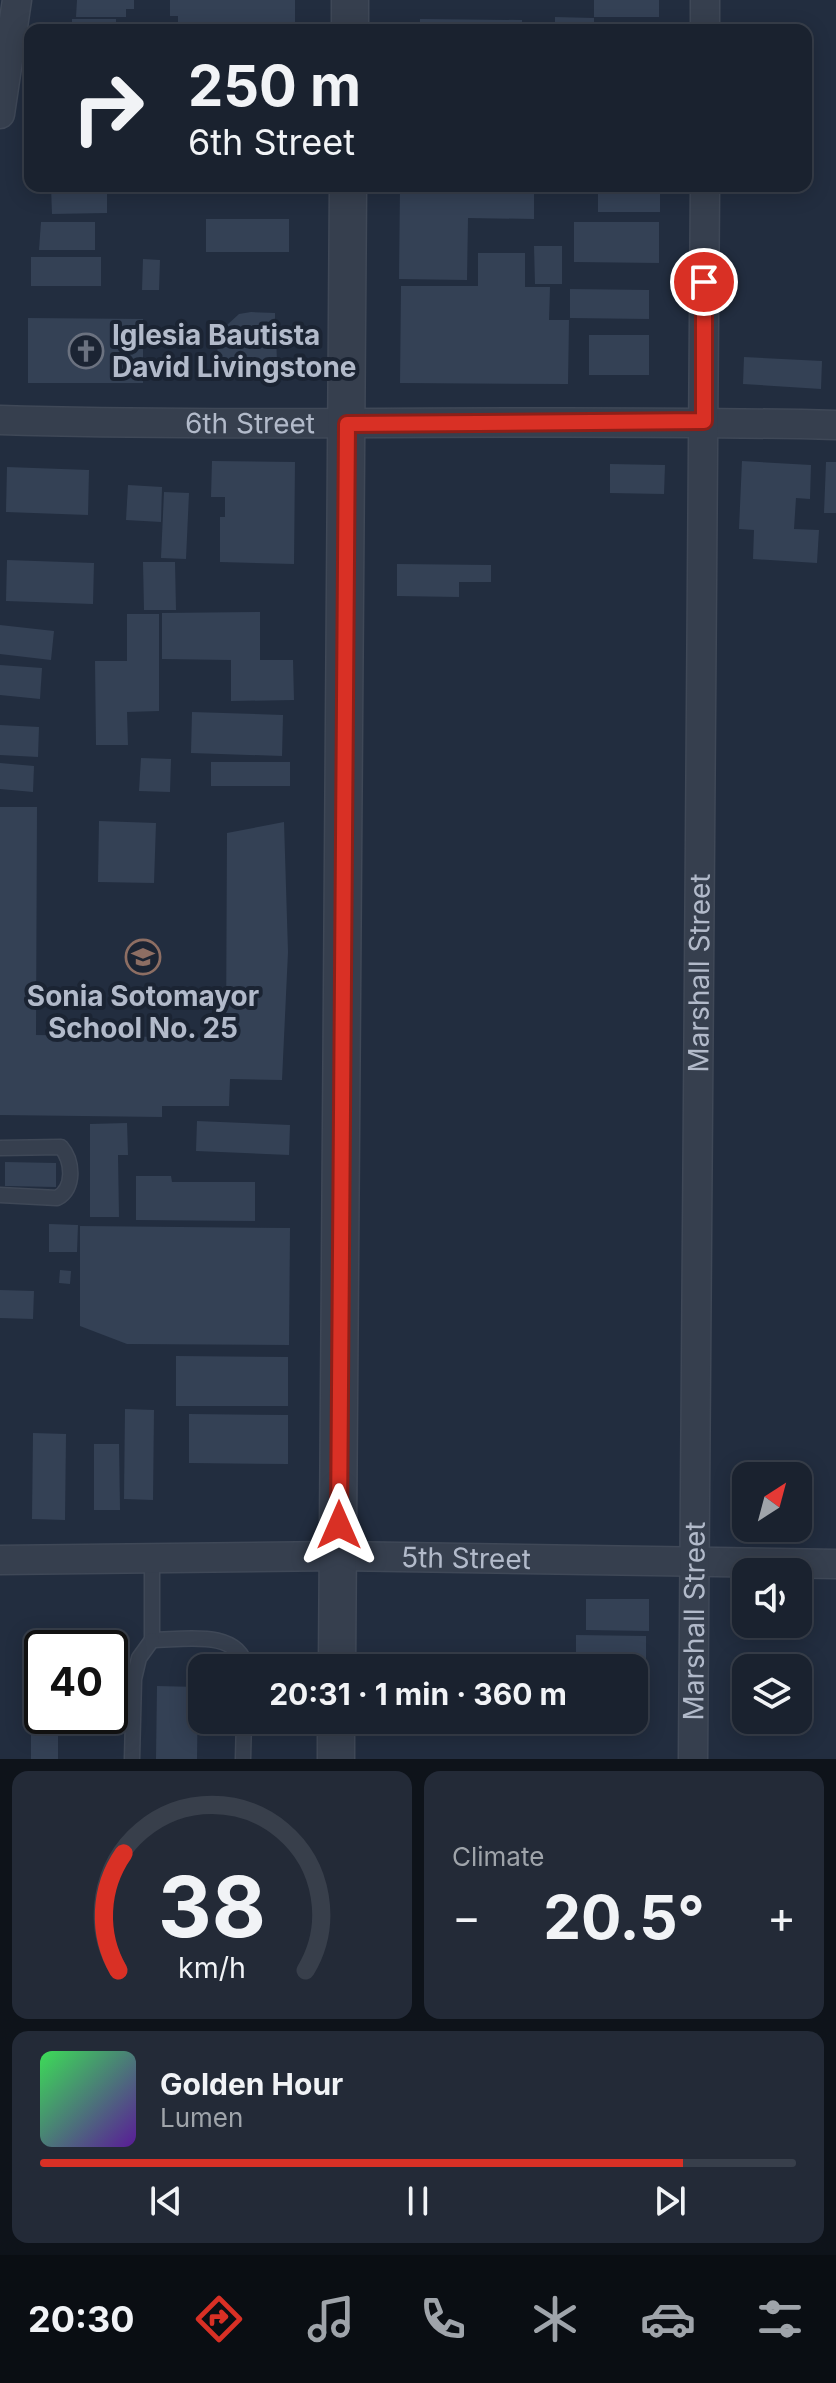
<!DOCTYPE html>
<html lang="en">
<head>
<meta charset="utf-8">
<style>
	body { margin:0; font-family:Inter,sans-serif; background:#232a37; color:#f1f3f6; height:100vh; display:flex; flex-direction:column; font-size:30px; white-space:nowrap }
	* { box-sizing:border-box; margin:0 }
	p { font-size:26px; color:#9fa4aa }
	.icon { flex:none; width:44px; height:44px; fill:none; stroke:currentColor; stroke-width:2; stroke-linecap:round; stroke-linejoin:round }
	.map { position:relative; height:1759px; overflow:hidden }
	.panel { display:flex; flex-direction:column; gap:12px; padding:12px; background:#0e131a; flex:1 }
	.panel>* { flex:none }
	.guide { position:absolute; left:24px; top:24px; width:788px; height:168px; border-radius:16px; box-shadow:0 4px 20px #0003,0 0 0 2px #383f4b; background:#1a222f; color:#f1f3f6; overflow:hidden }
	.needle { width:52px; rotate:36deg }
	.controls { position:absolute; left:732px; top:1462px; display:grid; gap:16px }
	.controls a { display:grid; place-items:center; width:80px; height:80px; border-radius:16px; background:#1a222f; box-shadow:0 4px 20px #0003,0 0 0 2px #383f4b; font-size:40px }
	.speed { position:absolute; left:24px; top:1630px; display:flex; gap:16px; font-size:40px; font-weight:700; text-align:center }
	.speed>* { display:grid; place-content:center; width:104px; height:104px; border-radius:50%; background:#1a222f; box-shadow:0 4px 20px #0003,0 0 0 2px #383f4b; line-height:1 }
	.speed .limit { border:4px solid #111; border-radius:12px; background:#fff; color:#111 }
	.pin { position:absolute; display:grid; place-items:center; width:68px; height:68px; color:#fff; margin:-34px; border:4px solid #fff; border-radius:50%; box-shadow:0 2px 8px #0007 }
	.me { position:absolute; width:88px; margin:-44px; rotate:0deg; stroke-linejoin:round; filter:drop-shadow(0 0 6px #0008) }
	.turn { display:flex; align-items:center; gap:28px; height:168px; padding:0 32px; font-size:36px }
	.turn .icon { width:104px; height:104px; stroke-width:2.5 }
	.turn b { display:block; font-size:56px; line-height:68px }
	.big { font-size:60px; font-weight:700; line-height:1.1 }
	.panel .widget { flex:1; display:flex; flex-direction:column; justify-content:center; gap:12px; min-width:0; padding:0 28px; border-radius:16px; background:#232a37 }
	.panel .dial { align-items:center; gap:0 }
	.dial svg { height:208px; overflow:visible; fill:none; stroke:#383f4b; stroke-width:7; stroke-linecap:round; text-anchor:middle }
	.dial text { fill:#f1f3f6; stroke:none }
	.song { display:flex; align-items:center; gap:24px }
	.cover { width:96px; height:96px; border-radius:12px; background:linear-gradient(135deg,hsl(130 70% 55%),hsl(270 70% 35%)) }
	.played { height:8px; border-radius:4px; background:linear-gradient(90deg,#d93025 85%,#383f4b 85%) }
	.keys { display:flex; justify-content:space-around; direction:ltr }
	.heat { display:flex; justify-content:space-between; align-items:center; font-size:44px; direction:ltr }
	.panel .tiles { flex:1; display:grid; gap:12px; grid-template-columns:1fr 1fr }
	.widget:last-child { grid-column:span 2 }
	.trip { position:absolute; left:188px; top:1654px; width:460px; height:80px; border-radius:16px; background:#1a222f; box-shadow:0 4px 20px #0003,0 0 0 2px #383f4b; font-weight:700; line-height:80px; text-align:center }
	.tabs { display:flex; height:128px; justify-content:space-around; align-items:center; background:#0a0e13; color:#9fa4aa }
	.tabs .icon { width:56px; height:56px }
	.tabs .current { color:#d93025 }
	.tabs b { font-size:36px; color:#f1f3f6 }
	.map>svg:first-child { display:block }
</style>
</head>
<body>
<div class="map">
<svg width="836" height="1759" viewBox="0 0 836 1759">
	<rect width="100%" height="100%" fill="#222d3f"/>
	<!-- building -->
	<g fill="#344155">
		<polygon points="77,0 134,0 134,9 126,9 126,17 76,17"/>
		<polygon points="170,0 295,0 295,30 178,30 178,16 170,16"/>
		<rect x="594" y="0" width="65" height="17"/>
		<polygon points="555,17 594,18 594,30 555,30"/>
		<rect x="72" y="19" width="44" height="11"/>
		<polygon points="420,19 522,20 522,30 420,30"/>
		<polygon points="400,186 534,186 534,219 468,218 467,280 399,279"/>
		<rect x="598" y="186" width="62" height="26"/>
		<polygon points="51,187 107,187 107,213 52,214"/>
		<rect x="206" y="219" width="83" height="33"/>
		<polygon points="41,222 95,222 95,250 39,250"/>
		<polygon points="574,222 659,222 659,263 574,262"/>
		<polygon points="534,246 562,246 562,284 535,284"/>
		<polygon points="478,253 525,253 525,287 550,287 549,320 569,320 568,384 400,383 401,286 478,286"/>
		<rect x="31" y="257" width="70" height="29"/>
		<polygon points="143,259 160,260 159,290 142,290"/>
		<polygon points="570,289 649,290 649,319 570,318"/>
		<polygon points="251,312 275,313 275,326 268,332 276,336 277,362 261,378 237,378 226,364 218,359 217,342 230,330 227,325 239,314"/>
		<polygon points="28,318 143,319 143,383 28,383"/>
		<rect x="589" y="335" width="60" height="40"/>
		<polygon points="744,357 822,361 821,389 743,384"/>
		<polygon points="212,461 295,462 294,564 220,562 220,517 225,517 225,497 211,497"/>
		<polygon points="742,461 811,465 810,499 796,498 794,529 819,530 817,563 753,559 754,530 739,529"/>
		<polygon points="826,462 836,462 836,513 824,513"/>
		<polygon points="610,464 665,465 664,494 610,493"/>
		<polygon points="7,467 89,470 88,515 6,512"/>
		<polygon points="128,485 162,487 161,522 126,520"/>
		<polygon points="164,492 189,493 186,559 161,558"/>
		<polygon points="7,560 94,563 93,604 6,601"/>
		<polygon points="143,562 175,562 176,610 144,610"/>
		<polygon points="397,564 491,565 491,582 459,582 459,597 397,596"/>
		<polygon points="260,612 260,660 293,660 294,700 231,701 231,660 162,659 162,613"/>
		<polygon points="127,614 159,614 159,711 127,712 128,745 96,745 95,661 127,661"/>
		<polygon points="0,625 54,631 51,660 0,654"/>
		<polygon points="0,665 42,668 40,699 0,695"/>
		<polygon points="192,712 283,715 282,756 191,753"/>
		<polygon points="0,725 39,727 38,757 0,755"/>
		<polygon points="141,758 171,759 170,792 139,791"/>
		<rect x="211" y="762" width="79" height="24"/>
		<polygon points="0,763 34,766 33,792 0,789"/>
		<polygon points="0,807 37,807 36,1035 226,1038 227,833 284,822 288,952 282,1080 230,1079 229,1106 162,1106 162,1117 0,1115"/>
		<polygon points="99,821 156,823 154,883 98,882"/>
		<polygon points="197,1121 290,1125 289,1155 196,1151"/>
		<polygon points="127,1123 128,1155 118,1155 119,1217 90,1217 90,1124"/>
		<polygon points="5,1162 56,1163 56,1187 5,1186"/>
		<polygon points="136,1176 171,1176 172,1182 255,1182 255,1221 136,1220"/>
		<polygon points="49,1224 78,1225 77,1252 49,1252"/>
		<polygon points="80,1226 290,1228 289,1345 127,1344 80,1326"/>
		<polygon points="60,1270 71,1271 70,1284 59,1283"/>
		<polygon points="0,1290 34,1291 33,1319 0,1318"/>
		<polygon points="176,1356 288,1357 288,1406 176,1406"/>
		<polygon points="125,1409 154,1410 153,1500 124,1499"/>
		<polygon points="189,1414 288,1415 288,1464 189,1463"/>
		<polygon points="33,1433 66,1434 65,1520 32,1519"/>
		<polygon points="94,1444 119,1444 120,1510 94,1510"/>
		<polygon points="586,1599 649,1599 649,1631 586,1630"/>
		<polygon points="576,1635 646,1636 646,1665 576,1664"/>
		<polygon points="742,1670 746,1670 746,1701 743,1701"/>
		<rect x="798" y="1670" width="15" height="32"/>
		<polygon points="157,1686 198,1687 197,1759 156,1759"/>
		<polygon points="31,1735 58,1736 58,1759 31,1759"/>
	</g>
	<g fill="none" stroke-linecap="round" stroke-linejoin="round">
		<!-- service casing -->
		<g stroke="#3f4857" stroke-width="17">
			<g id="service">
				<path d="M 0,1148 L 61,1147 C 73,1161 75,1189 57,1198 L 0,1195"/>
				<path d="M 152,1560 L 152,1640 C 182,1640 239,1628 246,1668"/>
				<polyline points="132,1759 134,1679 139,1658 152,1640"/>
				<polyline points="243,1759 244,1720"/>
			</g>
		</g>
		<!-- minor casing -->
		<g stroke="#3f4857" stroke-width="31">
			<g id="minor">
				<polyline points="705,30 705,0"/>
				<polyline points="0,114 17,0"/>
				<path id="s1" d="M 0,420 C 279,428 557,418 836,425"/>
				<path id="s2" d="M 0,1560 L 338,1556 L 836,1564"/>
				<path id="s3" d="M 693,1759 L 705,186"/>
			</g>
		</g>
		<!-- tertiary casing -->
		<g stroke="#3f4857" stroke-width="39">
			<g id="tertiary">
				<polyline points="350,30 350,0"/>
				<polyline points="337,1668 348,186"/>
				<polyline points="336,1759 336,1720"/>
			</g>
		</g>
		<!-- service -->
		<use href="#service" stroke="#363f4e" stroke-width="14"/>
		<!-- minor -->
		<use href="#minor" stroke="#363f4e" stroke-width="28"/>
		<!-- tertiary -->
		<use href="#tertiary" stroke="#363f4e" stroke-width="36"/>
	</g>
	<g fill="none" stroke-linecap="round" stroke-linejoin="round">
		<!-- route casing -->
		<g stroke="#8d1f18" stroke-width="20">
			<polyline id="route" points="339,1525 347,424 704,421 704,282"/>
		</g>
		<!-- route -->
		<use href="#route" stroke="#d93025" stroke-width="14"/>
	</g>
	<!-- icons -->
	<defs>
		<g id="church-ring" transform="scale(1.8)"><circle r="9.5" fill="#1b2433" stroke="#6b7280" stroke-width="1.5"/><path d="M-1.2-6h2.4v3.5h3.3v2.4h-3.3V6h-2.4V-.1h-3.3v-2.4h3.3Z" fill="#6b7280"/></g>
		<g id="school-ring" transform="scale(1.8)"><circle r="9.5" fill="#1b2433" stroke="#8d6e63" stroke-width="1.5"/><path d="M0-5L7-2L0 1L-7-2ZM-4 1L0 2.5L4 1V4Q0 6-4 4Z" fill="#8d6e63"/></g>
	</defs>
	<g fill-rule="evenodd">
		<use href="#church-ring" x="86" y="351"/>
		<use href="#school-ring" x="143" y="957"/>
	</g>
	<g text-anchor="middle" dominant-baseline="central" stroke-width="8" stroke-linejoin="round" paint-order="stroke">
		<!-- poi labels -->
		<g font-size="28" font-weight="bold" fill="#b2baca" stroke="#1b2433" text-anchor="start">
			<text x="112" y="335">Iglesia Bautista<tspan x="112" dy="32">David Livingstone</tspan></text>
			<text x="143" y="996" text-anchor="middle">Sonia Sotomayor<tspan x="143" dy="32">School No. 25</tspan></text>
		</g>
		<!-- street labels -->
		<g font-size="28" fill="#b2baca" stroke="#1b2433">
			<text stroke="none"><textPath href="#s1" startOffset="250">6th Street</textPath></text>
			<text stroke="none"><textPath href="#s3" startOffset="786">Marshall Street</textPath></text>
			<text stroke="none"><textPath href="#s2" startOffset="466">5th Street</textPath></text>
			<text stroke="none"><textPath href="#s3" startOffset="138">Marshall Street</textPath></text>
		</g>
	</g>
</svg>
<div class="controls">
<a><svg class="needle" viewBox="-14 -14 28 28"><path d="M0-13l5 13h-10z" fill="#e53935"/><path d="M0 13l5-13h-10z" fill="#9fa4aa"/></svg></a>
<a><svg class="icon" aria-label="sound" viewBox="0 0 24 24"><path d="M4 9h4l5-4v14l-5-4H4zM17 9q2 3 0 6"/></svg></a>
<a><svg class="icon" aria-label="layers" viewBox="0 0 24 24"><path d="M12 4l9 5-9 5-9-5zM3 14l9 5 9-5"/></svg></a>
</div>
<div class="speed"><div class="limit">40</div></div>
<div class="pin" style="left:704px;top:282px;background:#d93025"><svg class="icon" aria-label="arrive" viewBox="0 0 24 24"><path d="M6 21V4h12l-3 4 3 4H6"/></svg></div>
<svg class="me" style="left:339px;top:1525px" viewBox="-20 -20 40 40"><path d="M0-17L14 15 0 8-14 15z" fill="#d93025" stroke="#fff" stroke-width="4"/></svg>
<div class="trip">20:31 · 1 min · 360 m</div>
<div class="guide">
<div class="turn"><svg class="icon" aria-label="right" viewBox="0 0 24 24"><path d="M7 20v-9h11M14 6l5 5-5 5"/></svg><div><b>250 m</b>6th Street</div></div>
</div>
</div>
<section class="panel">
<div class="tiles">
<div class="widget dial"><svg viewBox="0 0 100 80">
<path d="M14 69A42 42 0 1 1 86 69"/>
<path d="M14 69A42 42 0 0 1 16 24" stroke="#d93025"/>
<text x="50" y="56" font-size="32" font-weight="700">38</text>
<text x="50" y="72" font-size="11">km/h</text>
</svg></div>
<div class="widget"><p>Climate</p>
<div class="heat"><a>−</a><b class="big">20.5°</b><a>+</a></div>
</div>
<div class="widget">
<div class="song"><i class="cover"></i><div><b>Golden Hour</b><p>Lumen</p></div></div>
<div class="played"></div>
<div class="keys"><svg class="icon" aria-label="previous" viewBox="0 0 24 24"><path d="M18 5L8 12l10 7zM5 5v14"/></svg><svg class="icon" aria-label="pause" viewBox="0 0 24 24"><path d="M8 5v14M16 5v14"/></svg><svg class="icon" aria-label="next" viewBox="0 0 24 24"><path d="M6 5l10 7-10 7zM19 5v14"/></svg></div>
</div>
</div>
</section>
<nav class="tabs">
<b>20:30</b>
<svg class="icon current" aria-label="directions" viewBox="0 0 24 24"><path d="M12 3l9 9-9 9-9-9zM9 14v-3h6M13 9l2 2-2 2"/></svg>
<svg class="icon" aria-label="music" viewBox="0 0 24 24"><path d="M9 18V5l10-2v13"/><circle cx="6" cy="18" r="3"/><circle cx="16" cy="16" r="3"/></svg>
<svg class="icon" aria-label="phone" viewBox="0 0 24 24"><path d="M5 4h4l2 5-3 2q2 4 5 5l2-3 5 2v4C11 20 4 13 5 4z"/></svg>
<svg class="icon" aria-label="climate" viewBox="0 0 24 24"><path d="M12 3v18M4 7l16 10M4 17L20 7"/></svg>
<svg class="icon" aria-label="car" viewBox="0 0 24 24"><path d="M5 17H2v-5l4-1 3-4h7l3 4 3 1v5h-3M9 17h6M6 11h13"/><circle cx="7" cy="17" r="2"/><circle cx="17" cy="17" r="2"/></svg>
<svg class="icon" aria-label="filters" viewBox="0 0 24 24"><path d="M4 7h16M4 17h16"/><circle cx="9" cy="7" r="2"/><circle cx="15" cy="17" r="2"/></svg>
</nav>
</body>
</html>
